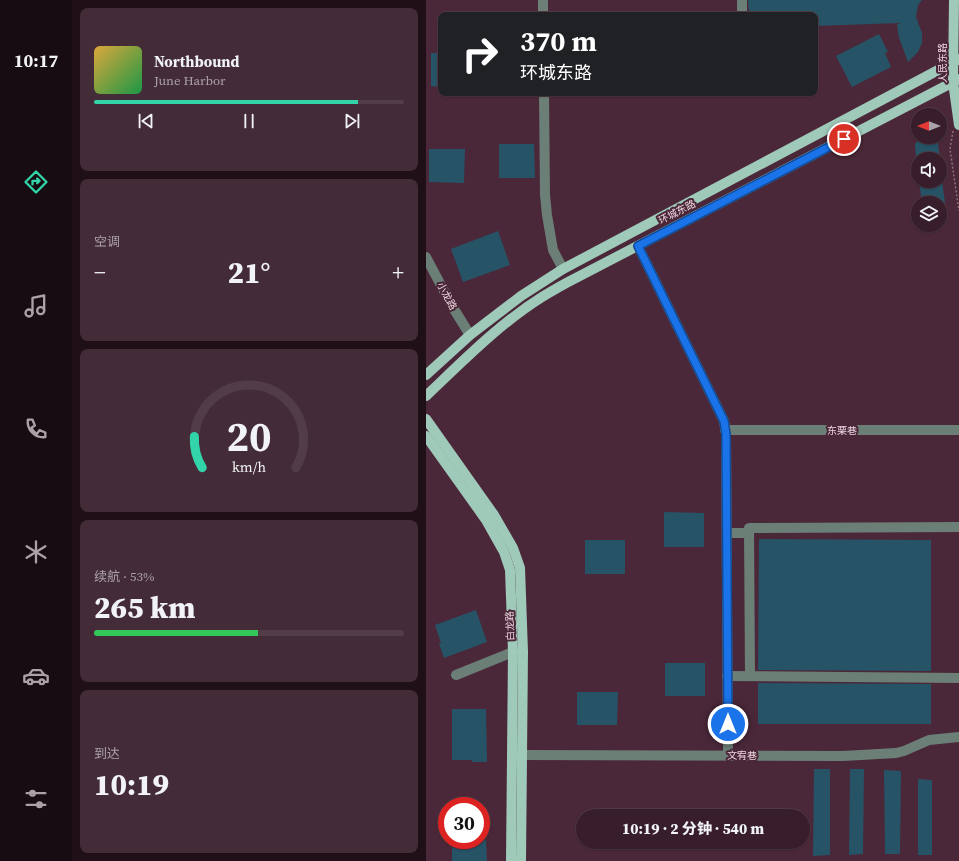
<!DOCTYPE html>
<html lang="zh">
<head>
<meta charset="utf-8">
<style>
	body { margin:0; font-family:"Source Serif 4","Noto Sans SC",serif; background:#432b37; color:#f1f3f6; height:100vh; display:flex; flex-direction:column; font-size:15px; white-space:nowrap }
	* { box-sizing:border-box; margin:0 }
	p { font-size:13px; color:#aba2a9 }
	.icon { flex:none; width:22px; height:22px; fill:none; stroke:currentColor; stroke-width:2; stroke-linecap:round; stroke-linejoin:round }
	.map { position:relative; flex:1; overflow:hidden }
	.sheet { display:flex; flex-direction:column; gap:8px; padding:8px; background:#1f1018; width:354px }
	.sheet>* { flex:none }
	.guide { position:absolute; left:12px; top:12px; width:380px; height:84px; border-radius:8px; box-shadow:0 1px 3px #0004,0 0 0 1px #523c47; background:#202124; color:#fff; overflow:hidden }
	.needle { width:26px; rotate:270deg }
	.fabs { position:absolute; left:485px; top:108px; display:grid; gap:8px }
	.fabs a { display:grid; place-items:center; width:36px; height:36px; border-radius:50%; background:#381e2b; box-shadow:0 1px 3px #0004,0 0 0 1px #523c47; font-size:20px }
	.speed { position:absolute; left:12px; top:797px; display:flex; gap:8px; font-size:20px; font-weight:700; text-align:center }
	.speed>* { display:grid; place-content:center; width:52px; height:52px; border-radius:50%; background:#381e2b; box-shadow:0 1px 3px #0004,0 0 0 1px #523c47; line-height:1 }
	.speed .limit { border:6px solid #d22; background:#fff; color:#111 }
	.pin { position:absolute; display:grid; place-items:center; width:34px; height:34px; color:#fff; margin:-17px; border:2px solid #fff; border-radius:50%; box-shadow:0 1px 4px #0007 }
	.me { position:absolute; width:44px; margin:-22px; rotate:0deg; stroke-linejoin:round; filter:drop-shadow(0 0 3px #0008) }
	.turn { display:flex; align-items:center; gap:14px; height:84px; padding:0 16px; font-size:18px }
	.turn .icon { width:52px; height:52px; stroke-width:2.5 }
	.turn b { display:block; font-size:28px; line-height:34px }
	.big { font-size:30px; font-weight:800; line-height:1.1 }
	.sheet .tile { flex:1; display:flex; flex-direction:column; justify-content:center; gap:6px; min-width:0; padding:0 14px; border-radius:8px; background:#432b37 }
	.sheet .dial { align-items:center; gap:0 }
	.dial svg { height:104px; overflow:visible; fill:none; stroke:#523c47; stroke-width:7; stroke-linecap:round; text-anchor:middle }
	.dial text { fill:#f1f3f6; stroke:none }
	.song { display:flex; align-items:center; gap:12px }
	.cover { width:48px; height:48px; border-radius:6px; background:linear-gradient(135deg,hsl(40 70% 55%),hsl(140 70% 35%)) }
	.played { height:4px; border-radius:2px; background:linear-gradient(90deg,#32d4a9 85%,#523c47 85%) }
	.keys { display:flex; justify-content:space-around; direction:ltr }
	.heat { display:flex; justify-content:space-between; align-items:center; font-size:22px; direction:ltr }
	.charge { height:6px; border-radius:3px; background:linear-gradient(90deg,#34c759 53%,#523c47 0) }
	.trip { position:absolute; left:150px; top:809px; width:234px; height:40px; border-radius:20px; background:#381e2b; box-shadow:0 1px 3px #0004,0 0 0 1px #523c47; font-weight:800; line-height:40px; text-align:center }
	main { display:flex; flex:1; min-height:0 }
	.tab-bar { display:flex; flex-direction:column; width:72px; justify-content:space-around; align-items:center; background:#160c11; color:#aba2a9 }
	.tab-bar .icon { width:28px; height:28px }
	.tab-bar .on { color:#32d4a9 }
	.tab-bar b { font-size:18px; color:#f1f3f6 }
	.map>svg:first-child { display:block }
</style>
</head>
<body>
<main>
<nav class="tab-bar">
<b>10:17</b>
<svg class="icon on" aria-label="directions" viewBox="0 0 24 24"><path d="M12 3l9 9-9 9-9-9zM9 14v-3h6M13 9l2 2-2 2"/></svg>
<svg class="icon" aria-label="music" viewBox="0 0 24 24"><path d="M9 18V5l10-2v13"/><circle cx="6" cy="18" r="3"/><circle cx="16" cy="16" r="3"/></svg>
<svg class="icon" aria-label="phone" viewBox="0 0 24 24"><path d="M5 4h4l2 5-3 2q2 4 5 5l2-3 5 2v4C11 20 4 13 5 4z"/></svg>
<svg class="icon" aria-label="climate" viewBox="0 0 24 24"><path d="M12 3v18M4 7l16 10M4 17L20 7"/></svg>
<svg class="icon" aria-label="car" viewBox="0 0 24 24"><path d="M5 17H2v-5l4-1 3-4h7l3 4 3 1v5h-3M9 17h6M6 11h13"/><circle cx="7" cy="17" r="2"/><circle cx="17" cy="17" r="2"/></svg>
<svg class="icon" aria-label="filters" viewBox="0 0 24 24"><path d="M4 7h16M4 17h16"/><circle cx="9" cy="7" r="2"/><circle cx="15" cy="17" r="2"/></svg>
</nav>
<section class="sheet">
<div class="tile">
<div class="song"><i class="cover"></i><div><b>Northbound</b><p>June Harbor</p></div></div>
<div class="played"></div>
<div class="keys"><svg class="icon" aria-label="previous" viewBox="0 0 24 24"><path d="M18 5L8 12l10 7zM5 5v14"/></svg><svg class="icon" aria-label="pause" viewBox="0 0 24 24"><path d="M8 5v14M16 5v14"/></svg><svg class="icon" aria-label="next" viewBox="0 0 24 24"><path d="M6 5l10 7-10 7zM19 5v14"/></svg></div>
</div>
<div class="tile"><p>空调</p>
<div class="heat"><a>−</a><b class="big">21°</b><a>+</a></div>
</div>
<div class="tile dial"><svg viewBox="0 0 100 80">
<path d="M14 69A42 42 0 1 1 86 69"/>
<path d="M14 69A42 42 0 0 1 8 45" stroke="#32d4a9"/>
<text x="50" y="56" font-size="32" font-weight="700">20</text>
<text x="50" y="72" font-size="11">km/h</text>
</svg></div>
<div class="tile"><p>续航 · 53%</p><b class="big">265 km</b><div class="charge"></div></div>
<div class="tile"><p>到达</p><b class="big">10:19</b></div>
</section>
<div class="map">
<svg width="533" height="861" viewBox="0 0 533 861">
	<rect width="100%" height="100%" fill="#4b2839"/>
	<!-- building -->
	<g fill="#265366">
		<polygon points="322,0 496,0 492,5 490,17 496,33 496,43 492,52 482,62 473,38 471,25 474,23 389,26 389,15 323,15"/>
		<polygon points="453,34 462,52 459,53 465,67 426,87 410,56"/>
		<polygon points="5,53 15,53 15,87 5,86"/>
		<polygon points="495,137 511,137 514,159 490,159 489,144"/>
		<polygon points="73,144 108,144 109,178 73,178"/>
		<polygon points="3,149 39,149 38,183 3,182"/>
		<polygon points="493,181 516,181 519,203 496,203"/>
		<polygon points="72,231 84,265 37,282 25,249"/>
		<polygon points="238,512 278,513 278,547 238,547"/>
		<polygon points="333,539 505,540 505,671 332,670"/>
		<rect x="159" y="540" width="40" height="34"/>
		<polygon points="50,610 61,642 18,658 13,644 15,643 9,625"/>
		<rect x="239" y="663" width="40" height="33"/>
		<polygon points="332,683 505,684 505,724 332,724"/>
		<polygon points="151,692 192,692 191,725 151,725"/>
		<polygon points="26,709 60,709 61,762 46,762 46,760 26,760"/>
		<polygon points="388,769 404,769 404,855 387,856"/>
		<polygon points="424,769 438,769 437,854 423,855"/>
		<polygon points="458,770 475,771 474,854 459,854"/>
		<polygon points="492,779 506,780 506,855 492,855"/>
		<polygon points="26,840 60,840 61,861 26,861"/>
	</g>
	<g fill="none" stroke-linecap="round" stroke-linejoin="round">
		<!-- path -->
		<polyline stroke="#8e6f7d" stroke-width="1.5" stroke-dasharray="2 2" stroke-linecap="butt" points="527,131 524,149 533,211"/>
		<!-- minor -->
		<g stroke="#6b7f77" stroke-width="10">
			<polyline points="117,0 117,15"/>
			<polyline points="316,0 316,15"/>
			<polyline points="118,93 119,195 121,215 127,250 137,269"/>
			<polyline points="212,246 298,421 300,434 302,755"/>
			<polyline points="0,257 26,306 44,335"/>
			<polyline points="299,430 533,430"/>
			<polyline points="301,533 323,533"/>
			<polyline points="30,675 87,652"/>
			<polyline points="301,676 533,678"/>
			<polyline points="324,676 323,528 533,527"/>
			<polyline points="96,755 417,756 470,753 478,751 503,740 533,737"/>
		</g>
		<!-- major -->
		<g stroke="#9fc9b9" stroke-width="10">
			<polyline points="528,0 527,82 533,125"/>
			<polyline points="0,375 44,335 95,296 137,269 533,59"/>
			<path d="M 0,396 C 37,361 73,324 116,297 C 126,291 136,285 146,280 L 533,79"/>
			<polyline points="0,419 68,515 87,548 94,568 97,652 95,861"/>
			<polyline points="0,436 60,520 78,552 84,570 87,652 85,861"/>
		</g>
	</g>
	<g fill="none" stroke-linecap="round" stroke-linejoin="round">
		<!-- route casing -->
		<g stroke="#114b97" stroke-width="10">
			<polyline id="route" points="302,724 300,434 298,421 212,246 418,139"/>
		</g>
		<!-- route -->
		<use href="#route" stroke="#1a73e8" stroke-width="7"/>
	</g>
	<g text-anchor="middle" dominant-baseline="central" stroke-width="4" stroke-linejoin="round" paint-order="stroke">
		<!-- street labels -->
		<g font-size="10" fill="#edd5df" stroke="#4b2839">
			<text transform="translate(516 63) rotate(-90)">人民东路</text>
			<text transform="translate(251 212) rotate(-27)">环城东路</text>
			<text transform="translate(21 296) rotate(61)">小龙路</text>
			<text x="416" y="430">东栗巷</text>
			<text transform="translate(84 626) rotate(-92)">白龙路</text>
			<text x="316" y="755">文宥巷</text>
		</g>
	</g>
</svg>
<div class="fabs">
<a><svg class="needle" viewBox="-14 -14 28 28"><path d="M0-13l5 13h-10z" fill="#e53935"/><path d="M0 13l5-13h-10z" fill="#aba2a9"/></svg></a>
<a><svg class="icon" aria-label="sound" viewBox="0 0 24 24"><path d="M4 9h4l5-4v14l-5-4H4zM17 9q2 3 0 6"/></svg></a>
<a><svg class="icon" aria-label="layers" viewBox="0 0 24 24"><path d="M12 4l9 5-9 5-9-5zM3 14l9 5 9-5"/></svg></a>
</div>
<div class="speed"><div class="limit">30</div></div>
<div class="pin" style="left:418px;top:139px;background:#d93025"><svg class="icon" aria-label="arrive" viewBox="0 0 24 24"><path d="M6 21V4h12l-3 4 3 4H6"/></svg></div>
<svg class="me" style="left:302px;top:724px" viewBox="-20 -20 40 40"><circle r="17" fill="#1a73e8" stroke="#fff" stroke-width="3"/><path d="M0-11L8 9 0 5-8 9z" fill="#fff"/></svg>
<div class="trip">10:19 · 2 分钟 · 540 m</div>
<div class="guide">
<div class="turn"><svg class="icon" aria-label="right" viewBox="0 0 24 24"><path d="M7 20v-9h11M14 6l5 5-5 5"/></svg><div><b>370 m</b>环城东路</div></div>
</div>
</div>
</main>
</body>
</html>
